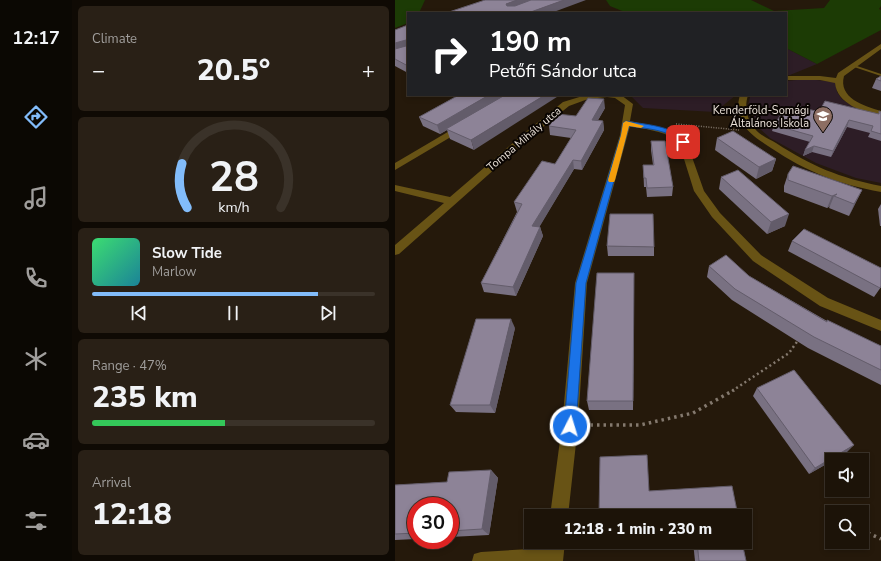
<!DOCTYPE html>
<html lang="en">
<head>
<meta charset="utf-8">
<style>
	body { margin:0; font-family:"Nunito Sans",sans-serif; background:#292016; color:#f1f3f6; height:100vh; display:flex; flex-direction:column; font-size:15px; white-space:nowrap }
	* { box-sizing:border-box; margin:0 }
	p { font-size:13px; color:#a09e9c }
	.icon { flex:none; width:22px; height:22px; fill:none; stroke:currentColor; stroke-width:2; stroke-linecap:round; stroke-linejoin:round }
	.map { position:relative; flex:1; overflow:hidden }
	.side { display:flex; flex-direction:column; gap:6px; padding:6px; background:#0f0a04; width:323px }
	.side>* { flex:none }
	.top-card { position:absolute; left:12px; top:12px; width:380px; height:84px; border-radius:0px; box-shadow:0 2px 6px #0003,0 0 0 1px #3a3229; background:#202124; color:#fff; overflow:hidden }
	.buttons { position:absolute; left:430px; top:453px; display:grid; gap:8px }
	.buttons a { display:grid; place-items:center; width:44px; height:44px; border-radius:0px; background:#1c1308; box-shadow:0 2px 6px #0003,0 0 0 1px #3a3229; font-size:20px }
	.speed { position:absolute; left:12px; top:497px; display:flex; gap:8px; font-size:20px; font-weight:700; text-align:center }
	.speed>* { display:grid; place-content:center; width:52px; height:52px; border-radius:50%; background:#1c1308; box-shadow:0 2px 6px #0003,0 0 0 1px #3a3229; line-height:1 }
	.speed .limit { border:6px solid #d22; background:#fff; color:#111 }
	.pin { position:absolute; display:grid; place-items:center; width:34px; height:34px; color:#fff; margin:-17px; border-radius:8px; box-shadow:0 2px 6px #0006 }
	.me { position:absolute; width:44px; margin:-22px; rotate:5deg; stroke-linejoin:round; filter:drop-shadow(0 0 3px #0008) }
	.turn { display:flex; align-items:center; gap:14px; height:84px; padding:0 16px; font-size:18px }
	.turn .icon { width:52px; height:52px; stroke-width:2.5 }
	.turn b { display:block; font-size:28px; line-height:34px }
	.big { font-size:30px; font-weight:800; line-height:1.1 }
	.side .widget { flex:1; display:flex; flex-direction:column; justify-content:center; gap:6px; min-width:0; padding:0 14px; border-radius:6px; background:#292016 }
	.side .dial { align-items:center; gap:0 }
	.dial svg { height:104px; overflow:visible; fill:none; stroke:#3a3229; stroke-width:7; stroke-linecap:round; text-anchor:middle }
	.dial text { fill:#f1f3f6; stroke:none }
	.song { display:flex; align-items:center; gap:12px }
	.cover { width:48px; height:48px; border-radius:6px; background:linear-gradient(135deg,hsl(140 70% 55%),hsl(190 70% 35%)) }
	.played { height:4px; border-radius:2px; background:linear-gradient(90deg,#82bcfa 80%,#3a3229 80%) }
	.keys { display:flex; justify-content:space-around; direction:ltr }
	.heat { display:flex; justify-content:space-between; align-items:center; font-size:22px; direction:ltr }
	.charge { height:6px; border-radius:3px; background:linear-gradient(90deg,#34c759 47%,#3a3229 0) }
	.trip { position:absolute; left:129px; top:509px; width:228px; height:40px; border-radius:0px; background:#1c1308; box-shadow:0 2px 6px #0003,0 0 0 1px #3a3229; font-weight:800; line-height:40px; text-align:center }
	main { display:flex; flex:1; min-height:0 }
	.dock { display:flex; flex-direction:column; width:72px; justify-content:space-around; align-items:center; background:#0b0803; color:#a09e9c }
	.dock .icon { width:28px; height:28px }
	.dock .on { color:#82bcfa }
	.dock b { font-size:18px; color:#f1f3f6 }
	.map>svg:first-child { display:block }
</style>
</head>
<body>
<main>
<nav class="dock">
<b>12:17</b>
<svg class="icon on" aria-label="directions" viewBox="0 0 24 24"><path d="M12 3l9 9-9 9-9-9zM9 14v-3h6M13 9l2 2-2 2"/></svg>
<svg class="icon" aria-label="music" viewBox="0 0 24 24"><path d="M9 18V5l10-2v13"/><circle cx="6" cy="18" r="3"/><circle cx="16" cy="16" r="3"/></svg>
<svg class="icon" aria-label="phone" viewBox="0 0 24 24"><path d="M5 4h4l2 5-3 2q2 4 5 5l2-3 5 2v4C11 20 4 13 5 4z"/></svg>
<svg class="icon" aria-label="climate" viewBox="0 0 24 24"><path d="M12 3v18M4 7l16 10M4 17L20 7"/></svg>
<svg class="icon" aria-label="car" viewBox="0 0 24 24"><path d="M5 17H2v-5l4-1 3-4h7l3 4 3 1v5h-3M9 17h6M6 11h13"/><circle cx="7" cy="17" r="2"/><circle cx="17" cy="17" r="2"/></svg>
<svg class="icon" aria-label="filters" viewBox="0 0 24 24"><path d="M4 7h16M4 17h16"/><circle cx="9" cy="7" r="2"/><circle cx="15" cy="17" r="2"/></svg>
</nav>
<section class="side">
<div class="widget"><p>Climate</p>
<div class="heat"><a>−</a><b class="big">20.5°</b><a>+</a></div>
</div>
<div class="widget dial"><svg viewBox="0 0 100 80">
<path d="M14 69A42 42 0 1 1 86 69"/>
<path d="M14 69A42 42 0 0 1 10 35" stroke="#82bcfa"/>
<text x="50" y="56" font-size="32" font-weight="700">28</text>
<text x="50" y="72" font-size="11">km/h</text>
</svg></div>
<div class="widget">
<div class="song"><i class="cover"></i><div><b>Slow Tide</b><p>Marlow</p></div></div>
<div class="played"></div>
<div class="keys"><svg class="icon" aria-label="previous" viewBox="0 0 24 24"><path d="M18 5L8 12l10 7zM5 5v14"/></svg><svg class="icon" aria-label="pause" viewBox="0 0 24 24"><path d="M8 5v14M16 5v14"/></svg><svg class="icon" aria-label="next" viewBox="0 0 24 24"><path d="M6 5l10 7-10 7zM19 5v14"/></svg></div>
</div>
<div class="widget"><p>Range · 47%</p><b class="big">235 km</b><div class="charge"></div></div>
<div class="widget"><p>Arrival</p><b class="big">12:18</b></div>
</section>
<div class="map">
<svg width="486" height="561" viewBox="0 0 486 561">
	<rect width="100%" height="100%" fill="#25190b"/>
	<!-- education -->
	<g fill="#2d1d26">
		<polygon points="391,48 422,64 395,75 391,75"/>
		<polygon points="412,79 440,82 442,92 447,99 456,105 486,116 486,183 461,178 421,163 375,138 364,128 353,105 355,97 359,95 391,95 391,81"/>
		<polygon points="235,95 341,95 320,112 248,108"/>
	</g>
	<!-- green -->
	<g fill="#1c3b05">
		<polygon points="0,0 30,0 24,13 13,13 13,23 0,28"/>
		<polygon points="211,0 356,0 379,11 429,8 435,0 486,0 486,6 484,9 486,10 486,30 422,64 391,48 391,13 232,13 215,6"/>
	</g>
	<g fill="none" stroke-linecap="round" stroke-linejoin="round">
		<!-- path-far2 -->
		<polyline stroke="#84796e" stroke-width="1.5" stroke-dasharray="1 1.5" stroke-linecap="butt" points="281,124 344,130"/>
		<!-- path-far1 -->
		<polyline stroke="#84796e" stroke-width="2.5" stroke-dasharray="2 3" stroke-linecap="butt" points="337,391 394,353 404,339"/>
		<!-- path -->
		<g stroke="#84796e" stroke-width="3.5" stroke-dasharray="2.5 4" stroke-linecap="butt">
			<polyline points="189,425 245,425 298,413 339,390"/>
			<polyline points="467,530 486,539"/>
		</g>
		<!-- lane -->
		<polygon fill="#685315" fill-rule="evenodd" points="456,64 486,74 486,76 456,66"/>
		<!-- street -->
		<g fill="#685315" fill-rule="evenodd">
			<path d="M 486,44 L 486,49 L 449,76 C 443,98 469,106 486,111 L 486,116 C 468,112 442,104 440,83 L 425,80 L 391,80 L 391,76 L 425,76 L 441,78 L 443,73 Z"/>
			<path d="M 191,95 L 226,95 L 238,104 L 235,121 L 272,129 L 286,135 L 291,140 L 309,191 L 325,213 L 366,255 L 433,298 L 486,320 L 486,331 L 425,306 L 358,261 L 317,217 L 299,191 L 284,143 C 270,130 252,130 235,126 L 192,283 L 183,425 L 173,516 L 155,516 L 167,425 L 180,283 L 225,135 L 230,105 L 220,98 L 212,97 L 193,99 L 174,106 L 138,135 L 4,254 L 0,255 L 0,245 L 49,203 L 0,191 L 0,185 L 55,197 L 132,131 L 168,102 Z"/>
			<path d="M 345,95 L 353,95 C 349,108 352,119 360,129 C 365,135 374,139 381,143 C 416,166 445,178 486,186 L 486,192 C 443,184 412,172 376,148 C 356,135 337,122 345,95 Z"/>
			<polygon points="68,123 71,124 72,126 71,128 0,170 0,163"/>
			<polygon points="152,542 170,542 168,561 77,561 79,554 86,552 151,548"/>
		</g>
	</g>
	<!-- wall -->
	<g fill="#797182">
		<polygon points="13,25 13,73 0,66 0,30"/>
		<polygon points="486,76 486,91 477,88 481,79"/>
		<polygon points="64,95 79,150 55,139 52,130 45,134 28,126 24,117"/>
		<polygon points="210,108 203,120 208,121 209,130 187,170 179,169 144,227 145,227 148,236 121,296 89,292 86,283 122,212 119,202 160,164 176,138 155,135 154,126 181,116"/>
		<polygon points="398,112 424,112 484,114 486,112 486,141 473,137 475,133 452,127 436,157 417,152 408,156 410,150 415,142 377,131 379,125"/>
		<polygon points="322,138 381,159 377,171 361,179 320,150"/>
		<polygon points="256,141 278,187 277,196 252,197 251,187 249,187 248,165 258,165 256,150"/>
		<polygon points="393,174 467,190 454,216 434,208 435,206 432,208 389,192 389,186"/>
		<polygon points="326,177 390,226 372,234 324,189"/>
		<polygon points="486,204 486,226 485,226 483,209"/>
		<polygon points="397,241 486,268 486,287 479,297 393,251"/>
		<polygon points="212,246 259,247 259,256 213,256"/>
		<polygon points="314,266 354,276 432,321 486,346 486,385 413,348 337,300 312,277"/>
		<polygon points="239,284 238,410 194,410 192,401"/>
		<polygon points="120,328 100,413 61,412 55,405"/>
		<polygon points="362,388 452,452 414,474 358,396"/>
		<polygon points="96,470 103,478 94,535 55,537 55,506 21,506 21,539 0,540 0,485 52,482"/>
		<polygon points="204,542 258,542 257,545 206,548"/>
		<polygon points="298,542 347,542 351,561 300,561"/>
	</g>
	<!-- shaded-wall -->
	<g fill="#635c6a">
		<polygon points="122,0 143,0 113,12 111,4"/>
		<polygon points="169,0 191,0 156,13 133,13"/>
		<polygon points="11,40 13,46 0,53 0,43"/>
		<polygon points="94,95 111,95 51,129 52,130 45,134 42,125"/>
		<polygon points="150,95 165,95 79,150 76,140"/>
		<polygon points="209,99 210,108 198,129 197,120"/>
		<polygon points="454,120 452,127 436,157 438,151"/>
		<polygon points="208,121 209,130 187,170 186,161"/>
		<polygon points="419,146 417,152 408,156 410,150"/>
		<polygon points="381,159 377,171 361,179 364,167"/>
		<polygon points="178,160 179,169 139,236 137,226"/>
		<polygon points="467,190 454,216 459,204"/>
		<polygon points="442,194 439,196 435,206 432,208 437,196"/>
		<polygon points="394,214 390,226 372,234 376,222"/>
		<polygon points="145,227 148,236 121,296 118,287"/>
		<polygon points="116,319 120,328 100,413 95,405"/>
		<polygon points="459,445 452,452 438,460 437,460 437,461 414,474 420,468"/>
		<polygon points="96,470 103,478 94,535 87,529"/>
	</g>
	<!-- building -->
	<g fill="#8d8397" stroke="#635c6a">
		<polygon points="90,0 122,0 111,4 112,6 120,6 136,0 169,0 133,13 51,13"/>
		<polygon points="13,25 13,66 0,59 0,49 11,46 11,40 0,43 0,30"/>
		<polygon points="486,76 486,81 481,79"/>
		<polygon points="64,95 94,95 42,125 24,117"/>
		<polygon points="110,95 150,95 76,140 51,129"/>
		<polygon points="193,98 209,99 197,120 208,121 186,161 178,160 137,226 145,227 118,287 86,283 127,204 119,202 147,161 160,164 181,130 154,126 162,114 181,116"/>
		<polygon points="430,101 484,114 484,111 486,112 486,134 476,131 478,126 454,120 438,151 419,146 410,150 418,136 379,125 389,110 398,112 402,106 424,112"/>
		<polygon points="338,131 381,159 364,167 322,138"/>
		<polygon points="256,141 270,141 278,187 252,188 251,178 249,178 248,165 259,165"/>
		<polygon points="398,166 467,190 459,204 439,196 442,194 437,196 393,180 393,174"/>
		<polygon points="343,170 394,214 376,222 326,177"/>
		<polygon points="215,214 258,214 259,247 212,246"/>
		<polygon points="409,229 486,268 486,286 485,288 397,241"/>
		<polygon points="331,255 354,276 432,322 432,320 486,346 486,370 419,337 340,289 314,266"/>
		<polygon points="202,273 239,273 238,401 192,401"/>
		<polygon points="81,319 116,319 95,405 55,405"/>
		<polygon points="399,370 459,445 420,468 362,388"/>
		<polygon points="252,455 254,491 337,486 343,516 204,516 205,457"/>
		<polygon points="96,470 87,529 55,531 55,506 21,506 21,533 0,534 0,485 52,482 54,472"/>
		<polygon points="204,542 225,542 204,543"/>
		<polygon points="302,542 347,542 351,561 304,561"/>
	</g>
	<!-- route -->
	<path fill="#1a73e8" stroke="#114b97" d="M 231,121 C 251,125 278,125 291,142 L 285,143 C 274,129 251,129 234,126 L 191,283 L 181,426 L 179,430 L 175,431 L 171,430 L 169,426 L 181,283 L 226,135 L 228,123 Z"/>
	<!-- slow -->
	<polygon fill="#f59e0b" points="231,121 249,126 246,128 234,126 220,180 219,182 214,182 213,180 226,135 228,123"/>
	<!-- icons -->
	<defs>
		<g id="school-pin" transform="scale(1)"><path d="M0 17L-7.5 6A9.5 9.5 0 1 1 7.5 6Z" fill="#8d6e63" stroke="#0a0502"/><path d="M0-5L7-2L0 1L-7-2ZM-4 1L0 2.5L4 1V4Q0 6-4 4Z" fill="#fff"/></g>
	</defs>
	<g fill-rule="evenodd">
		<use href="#school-pin" x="428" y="116"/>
	</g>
	<g text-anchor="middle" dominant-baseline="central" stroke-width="4" stroke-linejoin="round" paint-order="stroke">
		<!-- far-poi labels -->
		<g font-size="11" fill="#ece3da" stroke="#0a0502" text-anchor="end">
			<text x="414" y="110">Kenderföld-Somági<tspan x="414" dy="13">Általános Iskola</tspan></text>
		</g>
		<!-- far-street labels -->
		<g font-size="11" fill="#ece3da" stroke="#0a0502">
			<text transform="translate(129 139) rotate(-40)">Tompa Mihály utca</text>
		</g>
	</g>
</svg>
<div class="buttons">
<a><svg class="icon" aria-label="sound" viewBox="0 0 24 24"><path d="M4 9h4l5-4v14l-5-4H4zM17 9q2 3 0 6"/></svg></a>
<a><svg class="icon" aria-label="search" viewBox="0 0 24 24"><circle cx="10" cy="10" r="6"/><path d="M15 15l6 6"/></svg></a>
</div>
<div class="speed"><div class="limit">30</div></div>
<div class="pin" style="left:288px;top:142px;background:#d93025"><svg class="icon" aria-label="arrive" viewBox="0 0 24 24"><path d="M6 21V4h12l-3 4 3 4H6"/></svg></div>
<svg class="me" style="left:175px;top:426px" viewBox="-20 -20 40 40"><circle r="17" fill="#1a73e8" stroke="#fff" stroke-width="3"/><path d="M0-11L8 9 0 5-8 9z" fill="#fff"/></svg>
<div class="trip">12:18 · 1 min · 230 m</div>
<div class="top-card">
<div class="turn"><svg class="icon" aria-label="right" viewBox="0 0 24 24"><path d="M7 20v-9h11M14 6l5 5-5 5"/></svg><div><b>190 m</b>Petőfi Sándor utca</div></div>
</div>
</div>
</main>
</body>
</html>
